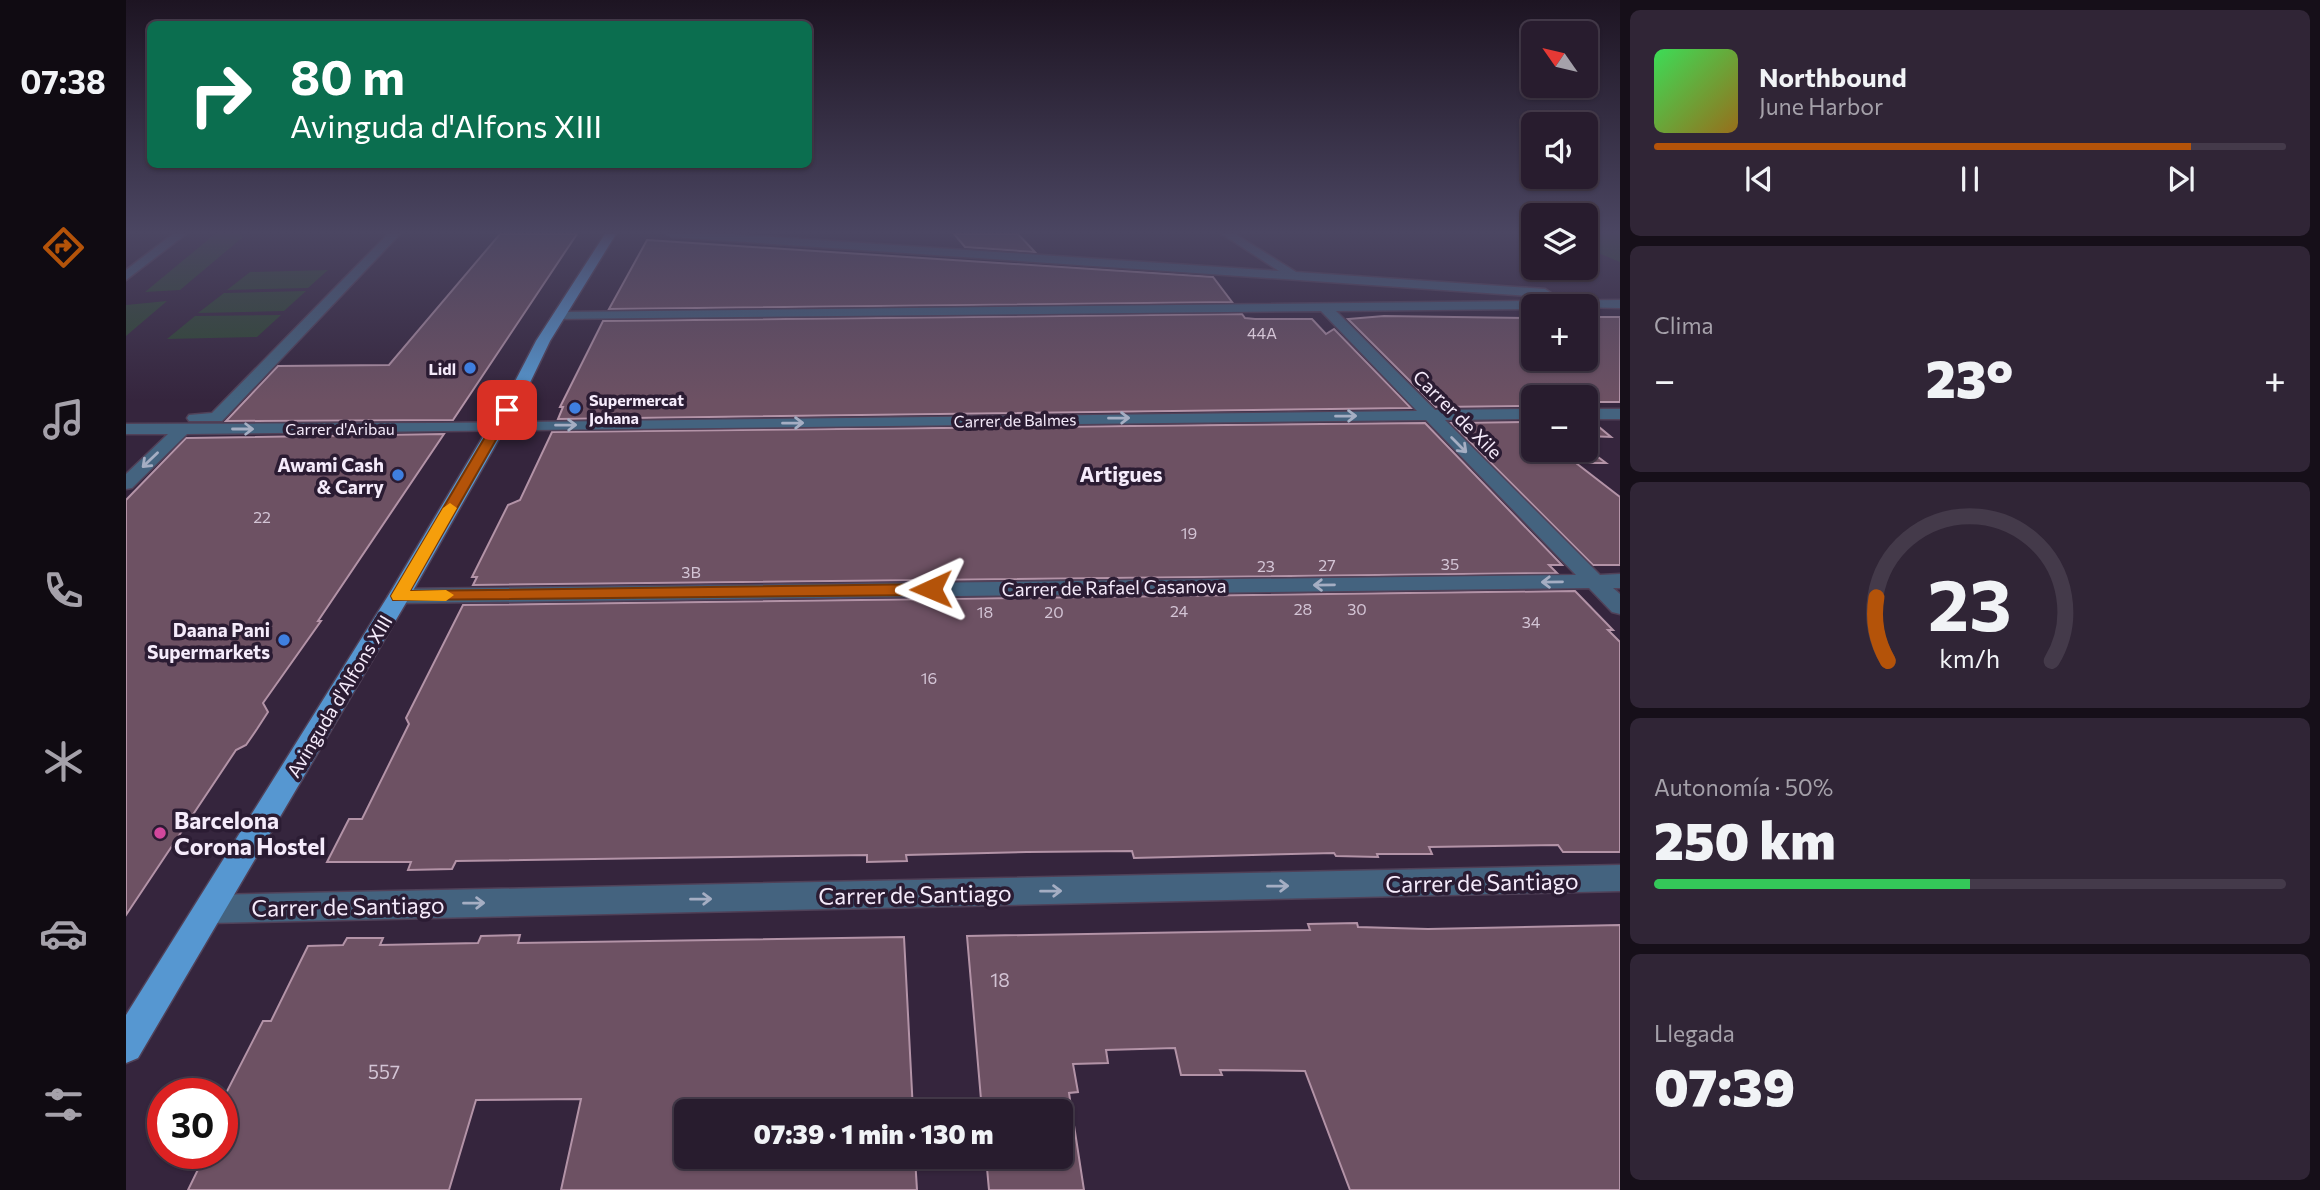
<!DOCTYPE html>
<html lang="es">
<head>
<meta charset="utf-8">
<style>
	body { margin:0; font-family:Commissioner,sans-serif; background:#302536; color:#f1f3f6; height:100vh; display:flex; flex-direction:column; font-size:26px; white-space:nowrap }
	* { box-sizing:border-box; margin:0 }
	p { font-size:23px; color:#a5a1aa }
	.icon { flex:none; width:38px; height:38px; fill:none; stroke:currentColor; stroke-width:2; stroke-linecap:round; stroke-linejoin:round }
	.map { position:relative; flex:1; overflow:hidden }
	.side { display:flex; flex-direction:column; gap:10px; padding:10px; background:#160f19; width:700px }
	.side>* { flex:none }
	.guide { position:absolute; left:21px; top:21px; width:665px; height:147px; border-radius:10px; box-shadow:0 2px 5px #0004,0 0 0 2px #443a4a; background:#0b6e4f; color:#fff; overflow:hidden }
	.needle { width:46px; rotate:304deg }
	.fabs { position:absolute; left:1395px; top:21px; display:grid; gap:14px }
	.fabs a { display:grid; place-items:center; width:77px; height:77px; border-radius:10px; background:#281c2e; box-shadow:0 2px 5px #0004,0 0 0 2px #443a4a; font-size:35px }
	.speed { position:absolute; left:21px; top:1078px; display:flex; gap:14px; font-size:35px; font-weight:700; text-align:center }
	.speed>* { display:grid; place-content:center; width:91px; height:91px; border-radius:50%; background:#281c2e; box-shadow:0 2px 5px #0004,0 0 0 2px #443a4a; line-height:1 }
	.speed .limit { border:10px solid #d22; background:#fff; color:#111 }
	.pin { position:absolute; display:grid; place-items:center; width:60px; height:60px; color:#fff; margin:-30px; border-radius:14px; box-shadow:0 4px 10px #0006 }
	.me { position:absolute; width:77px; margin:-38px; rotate:269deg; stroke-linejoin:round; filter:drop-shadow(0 0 5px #0008) }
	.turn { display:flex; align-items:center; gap:24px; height:147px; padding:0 28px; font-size:32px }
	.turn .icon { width:91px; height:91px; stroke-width:2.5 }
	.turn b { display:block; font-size:49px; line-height:60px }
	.big { font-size:52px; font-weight:800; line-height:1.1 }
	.side .widget { flex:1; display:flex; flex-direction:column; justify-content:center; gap:10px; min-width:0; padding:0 24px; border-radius:10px; background:#302536 }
	.side .dial { align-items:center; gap:0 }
	.dial svg { height:182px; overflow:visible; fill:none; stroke:#443a4a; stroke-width:7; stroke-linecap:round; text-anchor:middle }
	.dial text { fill:#f1f3f6; stroke:none }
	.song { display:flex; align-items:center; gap:21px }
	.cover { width:84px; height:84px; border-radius:10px; background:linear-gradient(135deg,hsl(130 70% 55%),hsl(40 70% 35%)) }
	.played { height:7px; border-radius:4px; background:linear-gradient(90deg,#b45309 85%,#443a4a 85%) }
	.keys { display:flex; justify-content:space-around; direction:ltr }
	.heat { display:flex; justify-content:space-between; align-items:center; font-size:38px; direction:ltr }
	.charge { height:10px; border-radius:5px; background:linear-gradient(90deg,#34c759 50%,#443a4a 0) }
	.trip { position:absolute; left:548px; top:1099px; width:399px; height:70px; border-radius:10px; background:#281c2e; box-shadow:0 2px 5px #0004,0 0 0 2px #443a4a; font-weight:800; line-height:70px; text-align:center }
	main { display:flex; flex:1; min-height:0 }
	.dock { display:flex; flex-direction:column; width:126px; justify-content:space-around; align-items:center; background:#100b12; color:#a5a1aa }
	.dock .icon { width:49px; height:49px }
	.dock .on { color:#b45309 }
	.dock b { font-size:32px; color:#f1f3f6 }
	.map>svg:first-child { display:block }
</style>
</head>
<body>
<main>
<nav class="dock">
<b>07:38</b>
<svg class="icon on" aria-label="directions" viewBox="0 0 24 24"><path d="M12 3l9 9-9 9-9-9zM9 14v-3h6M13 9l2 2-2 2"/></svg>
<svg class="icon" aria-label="music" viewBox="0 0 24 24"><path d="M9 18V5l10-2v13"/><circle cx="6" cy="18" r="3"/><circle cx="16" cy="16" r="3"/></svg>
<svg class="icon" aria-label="phone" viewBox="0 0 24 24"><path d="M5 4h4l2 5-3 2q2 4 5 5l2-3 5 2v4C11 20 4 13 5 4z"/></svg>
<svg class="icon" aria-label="climate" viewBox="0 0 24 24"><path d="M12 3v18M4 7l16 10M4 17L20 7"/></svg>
<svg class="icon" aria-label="car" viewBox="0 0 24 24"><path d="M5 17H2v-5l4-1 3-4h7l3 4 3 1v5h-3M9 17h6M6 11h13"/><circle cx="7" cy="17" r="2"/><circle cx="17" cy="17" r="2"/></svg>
<svg class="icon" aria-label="filters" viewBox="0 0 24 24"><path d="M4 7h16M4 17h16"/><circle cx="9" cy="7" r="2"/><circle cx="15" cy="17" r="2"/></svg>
</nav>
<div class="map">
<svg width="1494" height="1190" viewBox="0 0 1494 1190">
	<rect width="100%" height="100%" fill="#35253d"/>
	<!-- green -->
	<g fill="#2d4730">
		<polygon points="89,234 114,234 117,237 54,290 19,292"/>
		<polygon points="1460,234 1494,234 1494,262 1460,248"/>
		<polygon points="202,270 182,288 101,290 124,272"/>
		<polygon points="180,291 158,311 72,313 98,293"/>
		<polygon points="41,301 0,336 0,305"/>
		<polygon points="155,315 131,337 41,339 69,316"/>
	</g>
	<!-- building -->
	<g fill="#6d5163" stroke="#b393a7" stroke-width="2">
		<polygon points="374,234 451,234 327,420 100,421 152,366 263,365"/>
		<polygon points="828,234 892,234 909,252 839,247"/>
		<polygon points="521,240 1087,277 1106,302 483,309"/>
		<polygon points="1116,314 1119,318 1129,319 1186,319 1200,334 1208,329 1285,408 432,419 437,407 434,407 477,321"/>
		<polygon points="1258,316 1407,318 1407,359 1460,359 1460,317 1494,317 1494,402 1460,402 1460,397 1407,397 1407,406 1310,407 1222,319"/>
		<polygon points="1407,422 1407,450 1460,448 1480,463 1450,463 1494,497 1494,565 1467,565 1325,423"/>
		<polygon points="1460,422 1467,422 1485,437 1460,436"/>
		<polygon points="1299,423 1436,565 1423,565 1431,573 347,585 351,577 346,577 382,505 394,500 426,432"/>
		<polygon points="318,434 192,621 195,621 137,703 142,712 131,729 120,745 110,750 0,915 0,500 60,438"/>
		<polygon points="1449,591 1487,630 1482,630 1494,642 1494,852 1437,852 1432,845 1303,847 1306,854 1251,854 1252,857 1210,856 1208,853 1008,858 1006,851 901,852 780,855 781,861 741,862 741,855 330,861 326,869 282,870 285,862 201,862 223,819 236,819 283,724 280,718 337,605"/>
		<polygon points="1231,923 1232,927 1302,929 1494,925 1494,1190 1224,1190 1179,1071 1094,1070 1096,1075 1055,1075 1049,1048 980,1050 982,1063 947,1064 952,1092 943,1093 958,1190 863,1190 860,1157 934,1157 934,1111 856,1111 841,936 1184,930 1182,924"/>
		<polygon points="394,935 392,943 778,937 787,1111 560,1111 560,1157 789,1157 791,1190 435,1190 455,1099 350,1100 323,1190 62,1190 80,1153 96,1153 96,1101 137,1021 145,1021 182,946 217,945 221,938 257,938 254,945 352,943 355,936"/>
	</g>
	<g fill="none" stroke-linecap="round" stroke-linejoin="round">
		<!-- minor casing -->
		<g stroke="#504158" stroke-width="3">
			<g id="minor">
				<polygon points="47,234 60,234 0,280 0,270"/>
				<polygon points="262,234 274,234 96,421 63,421 61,418 63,415 86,413"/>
				<polygon points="541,234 602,234 1153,271 1096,234 1109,234 1170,272 1419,289 1425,293 1419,297 546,237"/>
				<polygon points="1494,300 1494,308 1407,306 1407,309 1210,311 1309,410 1407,409 1407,419 1319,420 1474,575 1494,574 1494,588 1487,588 1494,594 1494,614 1486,612 1463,588 273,603 266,601 262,596 266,591 273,589 1450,575 1300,420 61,434 6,488 0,489 0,474 42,434 0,434 0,424 313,423 1291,411 1195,311 429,319 427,316 434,312"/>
				<rect x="1460" y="409" width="34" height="10"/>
				<polygon points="1494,865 1494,891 83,923 73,919 68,909 73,899 83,895"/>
			</g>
		</g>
		<!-- major casing -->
		<g stroke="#504158" stroke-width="3">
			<polygon id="major" points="479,234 490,234 424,341 399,393 284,596 12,1058 0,1063 0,1015 262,596 383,393 410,341"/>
		</g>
		<!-- minor -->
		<use href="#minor" fill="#44637f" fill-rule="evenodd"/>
		<!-- major -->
		<use href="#major" fill="#5697d1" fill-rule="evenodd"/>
	</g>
	<!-- one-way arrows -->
	<defs><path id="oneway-shaft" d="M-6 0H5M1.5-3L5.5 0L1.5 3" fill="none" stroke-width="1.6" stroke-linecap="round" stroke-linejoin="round" transform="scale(1.75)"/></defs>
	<g stroke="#a5aec3">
		<use href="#oneway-shaft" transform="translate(1220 416) rotate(-1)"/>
		<use href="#oneway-shaft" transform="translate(993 418) rotate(-1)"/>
		<use href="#oneway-shaft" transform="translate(667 423) rotate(-1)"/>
		<use href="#oneway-shaft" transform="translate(440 425) rotate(-1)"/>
		<use href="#oneway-shaft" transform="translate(117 429)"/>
		<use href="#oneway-shaft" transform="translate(1333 445) rotate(45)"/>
		<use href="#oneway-shaft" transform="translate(24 460) rotate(136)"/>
		<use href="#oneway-shaft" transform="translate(1426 582) rotate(179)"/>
		<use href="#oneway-shaft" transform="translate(1198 585) rotate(179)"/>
		<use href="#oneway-shaft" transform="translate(1152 886) rotate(-1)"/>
		<use href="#oneway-shaft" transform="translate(925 891) rotate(-1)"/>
		<use href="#oneway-shaft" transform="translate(575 899) rotate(-1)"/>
		<use href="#oneway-shaft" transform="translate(348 903) rotate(-1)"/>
	</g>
	<!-- sky -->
	<linearGradient id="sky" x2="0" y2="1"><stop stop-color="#1d1422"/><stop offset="0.58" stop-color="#4b4662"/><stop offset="1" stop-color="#4b4662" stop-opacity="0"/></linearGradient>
	<rect width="1494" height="401" fill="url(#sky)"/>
	<!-- route -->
	<polygon fill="#b45309" stroke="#753606" stroke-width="2" points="381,406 387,410 284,591 805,584 813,589 805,595 267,600 265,596 375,410"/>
	<!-- slow -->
	<polygon fill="#f59e0b" points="324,503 331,508 284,591 320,590 328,595 320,601 267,600 265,596 317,508"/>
	<!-- markers -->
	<g fill="#3f7fe0" stroke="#2b1c33" stroke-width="2.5">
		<circle cx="344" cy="368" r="7"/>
		<circle cx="449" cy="408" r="7"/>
		<circle cx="272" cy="475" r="7"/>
		<circle cx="158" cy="640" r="7"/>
	</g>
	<circle fill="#d1479c" stroke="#2b1c33" stroke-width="2.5" cx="34" cy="833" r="7"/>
	<g text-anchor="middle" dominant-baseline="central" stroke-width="7" stroke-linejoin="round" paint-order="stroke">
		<!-- number labels -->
		<g font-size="16" fill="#d3c4d5">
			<text x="1136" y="332">44A</text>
			<text x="136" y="516">22</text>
			<text x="1063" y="532">19</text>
			<text x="1324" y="563">35</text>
			<text x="1201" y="564">27</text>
			<text x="1140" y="565">23</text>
			<text x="565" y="571">3B</text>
			<text x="1177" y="608">28</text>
			<text x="1231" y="608">30</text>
			<text x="1053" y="610">24</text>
			<text x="859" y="611">18</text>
			<text x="928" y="611">20</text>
			<text x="1405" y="621">34</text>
			<text x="803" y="677">16</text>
		</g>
		<!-- far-poi labels -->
		<g font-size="16" font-weight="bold" fill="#f5ebfb" stroke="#2b1c33" text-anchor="end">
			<text x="330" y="368">Lidl</text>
			<text x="463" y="399" text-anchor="start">Supermercat<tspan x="463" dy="18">Johana</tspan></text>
		</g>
		<!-- far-street labels -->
		<g font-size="16" fill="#f5ebfb" stroke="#2b1c33">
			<text transform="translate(889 420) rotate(-1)">Carrer de Balmes</text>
			<text x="214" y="428">Carrer d'Aribau</text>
		</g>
		<!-- street labels -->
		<g font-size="19" fill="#f5ebfb" stroke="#2b1c33">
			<text transform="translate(1332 414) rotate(45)">Carrer de Xile</text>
			<text transform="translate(988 587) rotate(-1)">Carrer de Rafael Casanova</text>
			<text transform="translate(213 696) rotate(-59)">Avinguda d'Alfons XIII</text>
		</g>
		<!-- poi labels -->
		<g font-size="19" font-weight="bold" fill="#f5ebfb" stroke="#2b1c33" text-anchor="end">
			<text x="258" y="464">Awami Cash<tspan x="258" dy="22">&amp; Carry</tspan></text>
			<text x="144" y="629">Daana Pani<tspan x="144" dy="22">Supermarkets</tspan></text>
		</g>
		<!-- near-number labels -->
		<g font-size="19" fill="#d3c4d5">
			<text x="874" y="979">18</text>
			<text x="258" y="1071">557</text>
		</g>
		<!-- neighbourhood labels -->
		<g font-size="21" font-weight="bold" fill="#f5ebfb" stroke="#2b1c33">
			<text x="995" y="473">Artigues</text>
		</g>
		<!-- near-poi labels -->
		<g font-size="23" font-weight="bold" fill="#f5ebfb" stroke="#2b1c33" text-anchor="start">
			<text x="48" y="820">Barcelona<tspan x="48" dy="26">Corona Hostel</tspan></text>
		</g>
		<!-- near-street labels -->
		<g font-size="23" fill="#f5ebfb" stroke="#2b1c33">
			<text transform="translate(1356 882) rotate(-1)">Carrer de Santiago</text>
			<text transform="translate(789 894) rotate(-1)">Carrer de Santiago</text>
			<text transform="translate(222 906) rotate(-1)">Carrer de Santiago</text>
		</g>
	</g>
</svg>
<div class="fabs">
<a><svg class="needle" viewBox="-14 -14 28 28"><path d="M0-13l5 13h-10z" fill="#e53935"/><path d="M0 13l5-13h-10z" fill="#a5a1aa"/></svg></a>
<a><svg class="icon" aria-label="sound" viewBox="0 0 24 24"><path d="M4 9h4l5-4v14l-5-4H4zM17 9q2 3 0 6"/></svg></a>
<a><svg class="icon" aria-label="layers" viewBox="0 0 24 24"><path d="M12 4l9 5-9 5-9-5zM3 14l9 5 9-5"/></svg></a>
<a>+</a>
<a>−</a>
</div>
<div class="speed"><div class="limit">30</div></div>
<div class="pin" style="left:381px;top:410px;background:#d93025"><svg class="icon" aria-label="arrive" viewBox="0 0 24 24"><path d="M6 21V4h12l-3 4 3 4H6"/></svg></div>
<svg class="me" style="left:805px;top:589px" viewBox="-20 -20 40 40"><path d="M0-17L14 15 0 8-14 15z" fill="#b45309" stroke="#fff" stroke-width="4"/></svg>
<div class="trip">07:39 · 1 min · 130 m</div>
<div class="guide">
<div class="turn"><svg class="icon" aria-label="right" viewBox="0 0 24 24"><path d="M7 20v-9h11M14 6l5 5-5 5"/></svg><div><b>80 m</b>Avinguda d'Alfons XIII</div></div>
</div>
</div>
<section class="side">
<div class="widget">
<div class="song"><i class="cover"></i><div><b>Northbound</b><p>June Harbor</p></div></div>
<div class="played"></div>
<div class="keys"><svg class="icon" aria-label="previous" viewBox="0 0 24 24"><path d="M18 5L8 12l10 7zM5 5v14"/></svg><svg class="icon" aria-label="pause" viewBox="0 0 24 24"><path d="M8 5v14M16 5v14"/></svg><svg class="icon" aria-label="next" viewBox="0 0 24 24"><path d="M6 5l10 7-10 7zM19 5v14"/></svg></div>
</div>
<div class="widget"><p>Clima</p>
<div class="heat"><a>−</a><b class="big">23°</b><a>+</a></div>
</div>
<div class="widget dial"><svg viewBox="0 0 100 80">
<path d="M14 69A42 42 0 1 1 86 69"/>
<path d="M14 69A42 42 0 0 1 9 41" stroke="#b45309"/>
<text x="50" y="56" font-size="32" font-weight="700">23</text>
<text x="50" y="72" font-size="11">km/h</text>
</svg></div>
<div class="widget"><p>Autonomía · 50%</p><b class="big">250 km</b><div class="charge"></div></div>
<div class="widget"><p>Llegada</p><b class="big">07:39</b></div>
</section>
</main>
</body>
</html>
